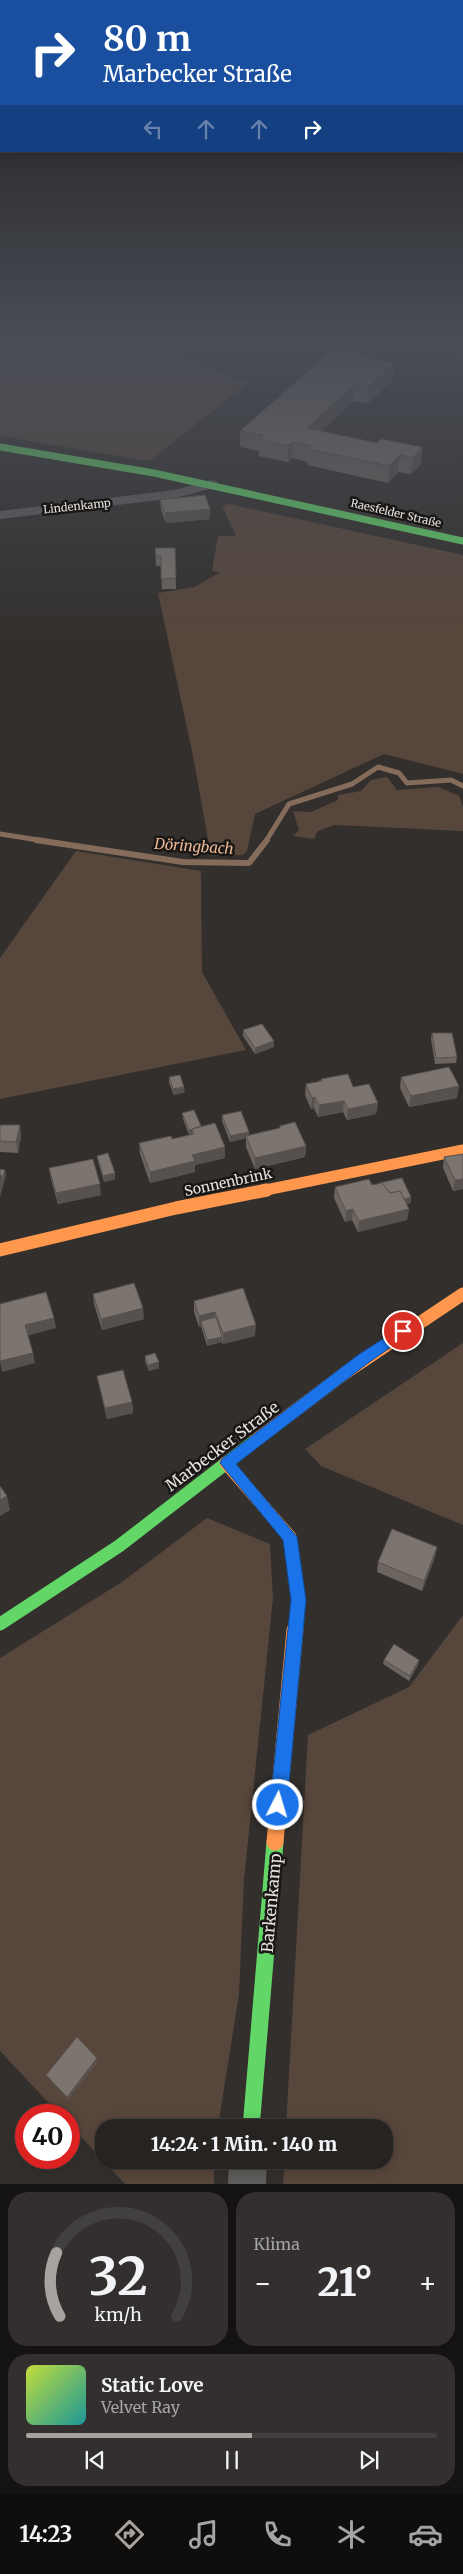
<!DOCTYPE html>
<html lang="de">
<head>
<meta charset="utf-8">
<style>
	body { margin:0; font-family:Merriweather,serif; background:#322f2e; color:#f1f3f6; height:100vh; display:flex; flex-direction:column; font-size:19px; white-space:nowrap }
	* { box-sizing:border-box; margin:0 }
	p { font-size:16px; color:#a4a4a5 }
	.icon { flex:none; width:28px; height:28px; fill:none; stroke:currentColor; stroke-width:2; stroke-linecap:round; stroke-linejoin:round }
	.map { position:relative; height:2184px; overflow:hidden }
	.sheet { display:flex; flex-direction:column; gap:8px; padding:8px; background:#151312; flex:1 }
	.sheet>* { flex:none }
	.hud { position:absolute; left:0px; top:0px; width:464px; height:152px; box-shadow:0 2px 12px #0003,0 0 0 1px #42403f; background:#1a4fa0; color:#fff; overflow:hidden }
	.speed { position:absolute; left:15px; top:2104px; display:flex; gap:10px; font-size:25px; font-weight:700; text-align:center }
	.speed>* { display:grid; place-content:center; width:65px; height:65px; border-radius:50%; background:#262321; box-shadow:0 2px 12px #0003,0 0 0 1px #42403f; line-height:1 }
	.speed .limit { border:8px solid #d22; background:#fff; color:#111 }
	.pin { position:absolute; display:grid; place-items:center; width:42px; height:42px; color:#fff; margin:-21px; border:2px solid #fff; border-radius:50%; box-shadow:0 1px 5px #0007 }
	.me { position:absolute; width:55px; margin:-28px; rotate:5deg; stroke-linejoin:round; filter:drop-shadow(0 0 4px #0008) }
	.turn { display:flex; align-items:center; gap:18px; height:105px; padding:0 20px; font-size:22px }
	.turn .icon { width:65px; height:65px; stroke-width:2.5 }
	.turn b { display:block; font-size:35px; line-height:42px }
	.lanes { display:flex; align-items:center; height:48px; padding:0 20px; background:#0003; justify-content:center; gap:25px; direction:ltr }
	.lanes .off { opacity:.35 }
	.big { font-size:38px; font-weight:800; line-height:1.1 }
	.sheet .widget { flex:1; display:flex; flex-direction:column; justify-content:center; gap:8px; min-width:0; padding:0 18px; border-radius:20px; background:#322f2e }
	.sheet .dial { align-items:center; gap:0 }
	.dial svg { height:130px; overflow:visible; fill:none; stroke:#42403f; stroke-width:7; stroke-linecap:round; text-anchor:middle }
	.dial text { fill:#f1f3f6; stroke:none }
	.song { display:flex; align-items:center; gap:15px }
	.cover { width:60px; height:60px; border-radius:8px; background:linear-gradient(135deg,hsl(70 70% 55%),hsl(180 70% 35%)) }
	.played { height:5px; border-radius:2px; background:linear-gradient(90deg,#a6a3a0 55%,#42403f 55%) }
	.keys { display:flex; justify-content:space-around; direction:ltr }
	.heat { display:flex; justify-content:space-between; align-items:center; font-size:28px; direction:ltr }
	.sheet .tiles { flex:1; display:grid; gap:8px; grid-template-columns:1fr 1fr }
	.widget:last-child { grid-column:span 2 }
	.trip { position:absolute; left:95px; top:2119px; width:298px; height:50px; border-radius:20px; background:#262321; box-shadow:0 2px 12px #0003,0 0 0 1px #42403f; font-weight:800; line-height:50px; text-align:center }
	.menu { display:flex; height:80px; justify-content:space-around; align-items:center; background:#0f0e0d; color:#a4a4a5 }
	.menu .icon { width:35px; height:35px }
	.menu .current { color:#a6a3a0 }
	.menu b { font-size:22px; color:#f1f3f6 }
	.map>svg:first-child { display:block }
</style>
</head>
<body>
<div class="map">
<svg width="463" height="2184" viewBox="0 0 463 2184">
	<rect width="100%" height="100%" fill="#322f2c"/>
	<!-- green -->
	<g fill="#57463b">
		<polygon points="86,341 166,341 173,353 181,357 248,383 149,461 0,436 0,345"/>
		<polygon points="386,341 463,341 463,356"/>
		<polygon points="229,504 463,555 463,774 384,754 255,814 247,851 243,855 211,856 193,756 158,593 194,587 221,572 212,571 218,536 236,536 222,506"/>
		<polygon points="387,777 397,790 439,787 459,796 463,807 463,831 334,825 318,831 314,839 293,836 299,830 293,811 311,812 338,800 338,795 361,791 371,780"/>
		<polygon points="76,851 201,871 202,972 246,1050 0,1099 0,958"/>
		<polygon points="463,1343 463,1525 321,1466 305,1449"/>
		<polygon points="207,1518 270,1544 273,1598 244,1880 239,1994 218,2127 104,2128 104,2160 214,2160 214,2184 125,2184 69,2124 69,2115 60,2115 0,2051 0,1658 122,1582"/>
		<polygon points="463,1615 463,2184 283,2184 285,2160 384,2160 384,2128 286,2127 308,1735 409,1687"/>
	</g>
	<g fill="none" stroke-linecap="round" stroke-linejoin="round">
		<!-- stream-far1 -->
		<g stroke="#856b5a" stroke-width="5">
			<polyline points="0,834 45,841"/>
			<polyline points="266,841 289,804 352,784 378,767 399,773 407,783 451,780 463,786"/>
		</g>
		<!-- stream -->
		<polyline stroke="#856b5a" stroke-width="6" points="36,840 183,862 249,863 267,840"/>
		<!-- street -->
		<g fill="#5e5d5c" fill-rule="evenodd">
			<polygon points="211,480 216,481 218,484 216,487 176,498 0,519 0,511 175,490"/>
			<polygon points="229,2160 267,2160 266,2184 228,2184"/>
		</g>
		<!-- fast-far2 -->
		<polyline stroke="#63d668" stroke-width="7" points="0,447 154,473 463,541"/>
		<!-- fast-far1 -->
		<polyline stroke="#63d668" stroke-width="13" points="0,1624 119,1546 255,1441"/>
		<!-- fast -->
		<polyline stroke="#63d668" stroke-width="17" points="251,2128 275,1842"/>
		<!-- slow-far2 -->
		<polyline stroke="#ff974d" stroke-width="11" points="261,1191 463,1150"/>
		<!-- slow-far1 -->
		<g stroke="#ff974d" stroke-width="13">
			<polyline points="0,1250 176,1208 267,1190"/>
			<polyline points="255,1441 345,1373 463,1294"/>
			<polyline points="226,1463 290,1537 298,1600 295,1631"/>
		</g>
		<!-- slow -->
		<polyline stroke="#ff974d" stroke-width="17" points="275,1842 295,1630"/>
	</g>
	<!-- wall -->
	<g fill="#6b645f">
		<polygon points="365,358 394,363 393,379 367,404 353,401 321,431 377,443 422,447 421,464 411,474 398,472 388,483 307,465 308,462 292,458 288,462 259,456 259,451 240,447 240,431"/>
		<polygon points="160,500 210,509 210,519 166,523 161,510"/>
		<polygon points="155,548 175,548 176,589 162,589 161,566 156,566"/>
		<polygon points="243,1030 274,1047 255,1054 243,1036"/>
		<polygon points="432,1033 457,1057 456,1063 435,1064 431,1039"/>
		<polygon points="169,1077 185,1092 174,1095 169,1083"/>
		<polygon points="401,1077 457,1098 409,1107 400,1088"/>
		<polygon points="319,1080 353,1087 378,1103 376,1114 347,1120 343,1112 318,1117 314,1108 311,1109 305,1095 306,1084 319,1082"/>
		<polygon points="182,1113 201,1126 225,1158 195,1165 195,1172 150,1183 140,1154 139,1143 172,1139 189,1135 183,1119"/>
		<polygon points="222,1115 249,1135 280,1128 280,1126 306,1146 305,1157 255,1169 246,1147 246,1138 230,1142 222,1121"/>
		<polygon points="0,1125 20,1125 21,1136 18,1153 0,1152"/>
		<polygon points="463,1154 463,1189 453,1191 443,1168 444,1157"/>
		<polygon points="97,1156 115,1173 115,1179 104,1182 98,1162"/>
		<polygon points="49,1168 101,1195 58,1204 51,1179"/>
		<polygon points="372,1185 411,1197 411,1203 406,1204 409,1209 407,1220 358,1232 352,1220 345,1222 334,1198 335,1187"/>
		<polygon points="93,1294 144,1319 102,1330 94,1304"/>
		<polygon points="194,1301 255,1336 223,1344 222,1342 207,1346 201,1326 199,1327 194,1312"/>
		<polygon points="145,1356 159,1362 159,1368 149,1371 145,1361"/>
		<polygon points="97,1376 132,1402 133,1413 107,1419 99,1386"/>
		<polygon points="437,1547 435,1557 422,1591 377,1572 378,1562"/>
		<polygon points="384,1660 419,1660 418,1665 409,1681 383,1664"/>
		<polygon points="98,2061 68,2099 48,2077 46,2075"/>
	</g>
	<!-- shaded-wall -->
	<g fill="#57514e">
		<polygon points="366,349 365,365 358,356"/>
		<polygon points="394,363 393,379 367,404 368,388"/>
		<polygon points="354,385 353,401 307,445 307,428"/>
		<polygon points="292,442 292,458 288,462 288,446"/>
		<polygon points="422,447 421,464 411,474 413,458"/>
		<polygon points="400,455 398,472 388,483 389,466"/>
		<polygon points="210,509 210,519 166,523 165,513"/>
		<polygon points="274,1041 274,1047 255,1054 255,1048"/>
		<polygon points="459,1086 457,1098 409,1107 411,1096"/>
		<polygon points="184,1087 185,1092 174,1095 173,1089"/>
		<polygon points="315,1097 314,1108 311,1109 312,1098"/>
		<polygon points="344,1101 343,1112 318,1117 319,1105"/>
		<polygon points="378,1103 376,1114 347,1120 348,1109"/>
		<polygon points="20,1125 21,1136 18,1153 16,1142"/>
		<rect x="189" y="1130" width="3" height="6"/>
		<polygon points="249,1132 249,1137 246,1136 246,1138 230,1142 230,1136"/>
		<polygon points="306,1146 305,1157 255,1169 255,1158"/>
		<polygon points="225,1147 225,1158 195,1165 195,1172 150,1183 150,1172 192,1155"/>
		<polygon points="5,1170 6,1175 0,1197 0,1179 1,1175"/>
		<polygon points="115,1173 115,1179 104,1182 103,1176"/>
		<polygon points="463,1179 463,1189 453,1191 455,1180"/>
		<polygon points="100,1184 101,1195 58,1204 56,1193"/>
		<polygon points="411,1197 411,1203 400,1206 401,1200"/>
		<polygon points="353,1209 352,1220 345,1222 346,1211"/>
		<polygon points="409,1209 407,1220 358,1232 359,1221"/>
		<polygon points="143,1308 144,1319 102,1330 101,1319"/>
		<polygon points="215,1312 216,1323 201,1321 201,1326 199,1327 199,1316"/>
		<polygon points="54,1318 56,1328 27,1336 25,1325"/>
		<polygon points="256,1325 255,1336 223,1344 223,1333"/>
		<polygon points="222,1337 222,1342 207,1346 207,1340"/>
		<polygon points="33,1353 35,1363 2,1372 0,1361"/>
		<polygon points="159,1362 159,1368 149,1371 148,1365"/>
		<polygon points="132,1402 133,1413 107,1419 105,1408"/>
		<polygon points="7,1496 10,1510 0,1516 0,1500"/>
		<polygon points="437,1547 435,1557 422,1591 424,1581"/>
		<polygon points="419,1660 418,1665 409,1681 410,1676"/>
		<polygon points="97,2058 98,2061 68,2099 67,2097"/>
	</g>
	<!-- building -->
	<g fill="#7c746f" stroke="#57514e">
		<polygon points="339,344 366,349 358,356 394,363 368,388 354,385 307,428 377,443 381,439 422,447 413,458 400,455 389,466 308,449 311,446 292,442 288,446 260,439 263,436 240,431"/>
		<polygon points="205,495 210,509 165,513 160,500"/>
		<polygon points="155,548 175,548 176,578 161,579 161,556 156,556"/>
		<polygon points="262,1024 274,1041 255,1048 243,1030"/>
		<polygon points="432,1033 452,1033 457,1057 436,1058"/>
		<polygon points="449,1067 459,1086 411,1096 401,1077"/>
		<polygon points="348,1074 353,1087 369,1084 378,1103 348,1109 344,1101 319,1105 315,1097 312,1098 306,1084 322,1081 321,1079"/>
		<polygon points="180,1075 184,1087 173,1089 169,1077"/>
		<polygon points="194,1110 201,1126 192,1129 192,1130 189,1130 182,1113"/>
		<polygon points="241,1111 249,1132 230,1136 222,1115"/>
		<polygon points="295,1122 306,1146 255,1158 246,1136 280,1128 280,1126"/>
		<polygon points="215,1123 225,1147 192,1155 195,1161 150,1172 139,1143 171,1136 172,1139 194,1134 192,1129"/>
		<polygon points="0,1125 20,1125 16,1142 0,1141"/>
		<polygon points="108,1153 115,1173 103,1176 97,1156"/>
		<polygon points="463,1154 463,1179 455,1180 444,1157"/>
		<polygon points="93,1159 100,1184 56,1193 49,1168"/>
		<polygon points="0,1169 5,1170 2,1180 1,1175 0,1175"/>
		<polygon points="402,1178 411,1197 404,1199 400,1191 390,1193 382,1183 379,1183"/>
		<polygon points="369,1179 372,1185 382,1183 390,1193 400,1191 409,1209 359,1221 353,1209 346,1211 335,1187"/>
		<polygon points="134,1283 143,1308 101,1319 93,1294"/>
		<polygon points="243,1288 256,1325 223,1333 215,1312 199,1316 194,1301"/>
		<polygon points="46,1292 54,1318 25,1325 33,1353 0,1361 0,1304"/>
		<polygon points="216,1317 222,1337 207,1340 201,1321"/>
		<polygon points="155,1353 159,1362 148,1365 145,1356"/>
		<polygon points="123,1370 132,1402 105,1408 97,1376"/>
		<polygon points="0,1486 7,1496 0,1500"/>
		<polygon points="392,1529 437,1547 424,1581 378,1562"/>
		<polygon points="394,1644 419,1660 410,1676 384,1660"/>
		<polygon points="77,2037 97,2058 67,2097 46,2075"/>
	</g>
	<!-- sky -->
	<linearGradient id="sky" x2="0" y2="1"><stop stop-color="#1c1a18"/><stop offset="0.53" stop-color="#494d56"/><stop offset="1" stop-color="#494d56" stop-opacity="0"/></linearGradient>
	<rect width="463" height="646" fill="url(#sky)"/>
	<!-- route -->
	<polygon fill="#1a73e8" stroke="#114b97" points="403,1326 410,1331 408,1335 368,1363 236,1464 297,1537 306,1600 287,1805 284,1811 278,1813 273,1811 270,1805 291,1600 283,1540 220,1463 222,1459 358,1355"/>
	<g text-anchor="middle" dominant-baseline="central" stroke-width="5" stroke-linejoin="round" paint-order="stroke">
		<!-- far-street labels -->
		<g font-size="11" fill="#e4e1de" stroke="#191715">
			<text transform="translate(77 506) rotate(-6)">Lindenkamp</text>
			<text transform="translate(396 513) rotate(13)">Raesfelder Straße</text>
		</g>
		<!-- street labels -->
		<g font-size="14" fill="#e4e1de" stroke="#191715">
			<text transform="translate(228 1182) rotate(-12)">Sonnenbrink</text>
		</g>
		<!-- water labels -->
		<g font-size="15" font-style="italic" fill="#e9b795" stroke="#191715">
			<text transform="translate(194 846) rotate(4)">Döringbach</text>
		</g>
		<!-- near-street labels -->
		<g font-size="16" fill="#e4e1de" stroke="#191715">
			<text transform="translate(222 1446) rotate(-37)">Marbecker Straße</text>
			<text transform="translate(271 1903) rotate(-85)">Barkenkamp</text>
		</g>
	</g>
</svg>
<div class="speed"><div class="limit">40</div></div>
<div class="pin" style="left:403px;top:1331px;background:#d93025"><svg class="icon" aria-label="arrive" viewBox="0 0 24 24"><path d="M6 21V4h12l-3 4 3 4H6"/></svg></div>
<svg class="me" style="left:278px;top:1805px" viewBox="-20 -20 40 40"><circle r="17" fill="#1a73e8" stroke="#fff" stroke-width="3"/><path d="M0-11L8 9 0 5-8 9z" fill="#fff"/></svg>
<div class="trip">14:24 · 1 Min. · 140 m</div>
<div class="hud">
<div class="turn"><svg class="icon" aria-label="right" viewBox="0 0 24 24"><path d="M7 20v-9h11M14 6l5 5-5 5"/></svg><div><b>80 m</b>Marbecker Straße</div></div>
<div class="lanes"><svg class="icon off" aria-label="left" viewBox="0 0 24 24"><path d="M17 20v-9H6M10 6l-5 5 5 5"/></svg><svg class="icon off" aria-label="ahead" viewBox="0 0 24 24"><path d="M12 20V5M6 11l6-6 6 6"/></svg><svg class="icon off" aria-label="ahead" viewBox="0 0 24 24"><path d="M12 20V5M6 11l6-6 6 6"/></svg><svg class="icon" aria-label="right" viewBox="0 0 24 24"><path d="M7 20v-9h11M14 6l5 5-5 5"/></svg></div>
</div>
</div>
<section class="sheet">
<div class="tiles">
<div class="widget dial"><svg viewBox="0 0 100 80">
<path d="M14 69A42 42 0 1 1 86 69"/>
<path d="M14 69A42 42 0 0 1 12 30" stroke="#a6a3a0"/>
<text x="50" y="56" font-size="32" font-weight="700">32</text>
<text x="50" y="72" font-size="11">km/h</text>
</svg></div>
<div class="widget"><p>Klima</p>
<div class="heat"><a>−</a><b class="big">21°</b><a>+</a></div>
</div>
<div class="widget">
<div class="song"><i class="cover"></i><div><b>Static Love</b><p>Velvet Ray</p></div></div>
<div class="played"></div>
<div class="keys"><svg class="icon" aria-label="previous" viewBox="0 0 24 24"><path d="M18 5L8 12l10 7zM5 5v14"/></svg><svg class="icon" aria-label="pause" viewBox="0 0 24 24"><path d="M8 5v14M16 5v14"/></svg><svg class="icon" aria-label="next" viewBox="0 0 24 24"><path d="M6 5l10 7-10 7zM19 5v14"/></svg></div>
</div>
</div>
</section>
<nav class="menu">
<b>14:23</b>
<svg class="icon current" aria-label="directions" viewBox="0 0 24 24"><path d="M12 3l9 9-9 9-9-9zM9 14v-3h6M13 9l2 2-2 2"/></svg>
<svg class="icon" aria-label="music" viewBox="0 0 24 24"><path d="M9 18V5l10-2v13"/><circle cx="6" cy="18" r="3"/><circle cx="16" cy="16" r="3"/></svg>
<svg class="icon" aria-label="phone" viewBox="0 0 24 24"><path d="M5 4h4l2 5-3 2q2 4 5 5l2-3 5 2v4C11 20 4 13 5 4z"/></svg>
<svg class="icon" aria-label="climate" viewBox="0 0 24 24"><path d="M12 3v18M4 7l16 10M4 17L20 7"/></svg>
<svg class="icon" aria-label="car" viewBox="0 0 24 24"><path d="M5 17H2v-5l4-1 3-4h7l3 4 3 1v5h-3M9 17h6M6 11h13"/><circle cx="7" cy="17" r="2"/><circle cx="17" cy="17" r="2"/></svg>
</nav>
</body>
</html>
